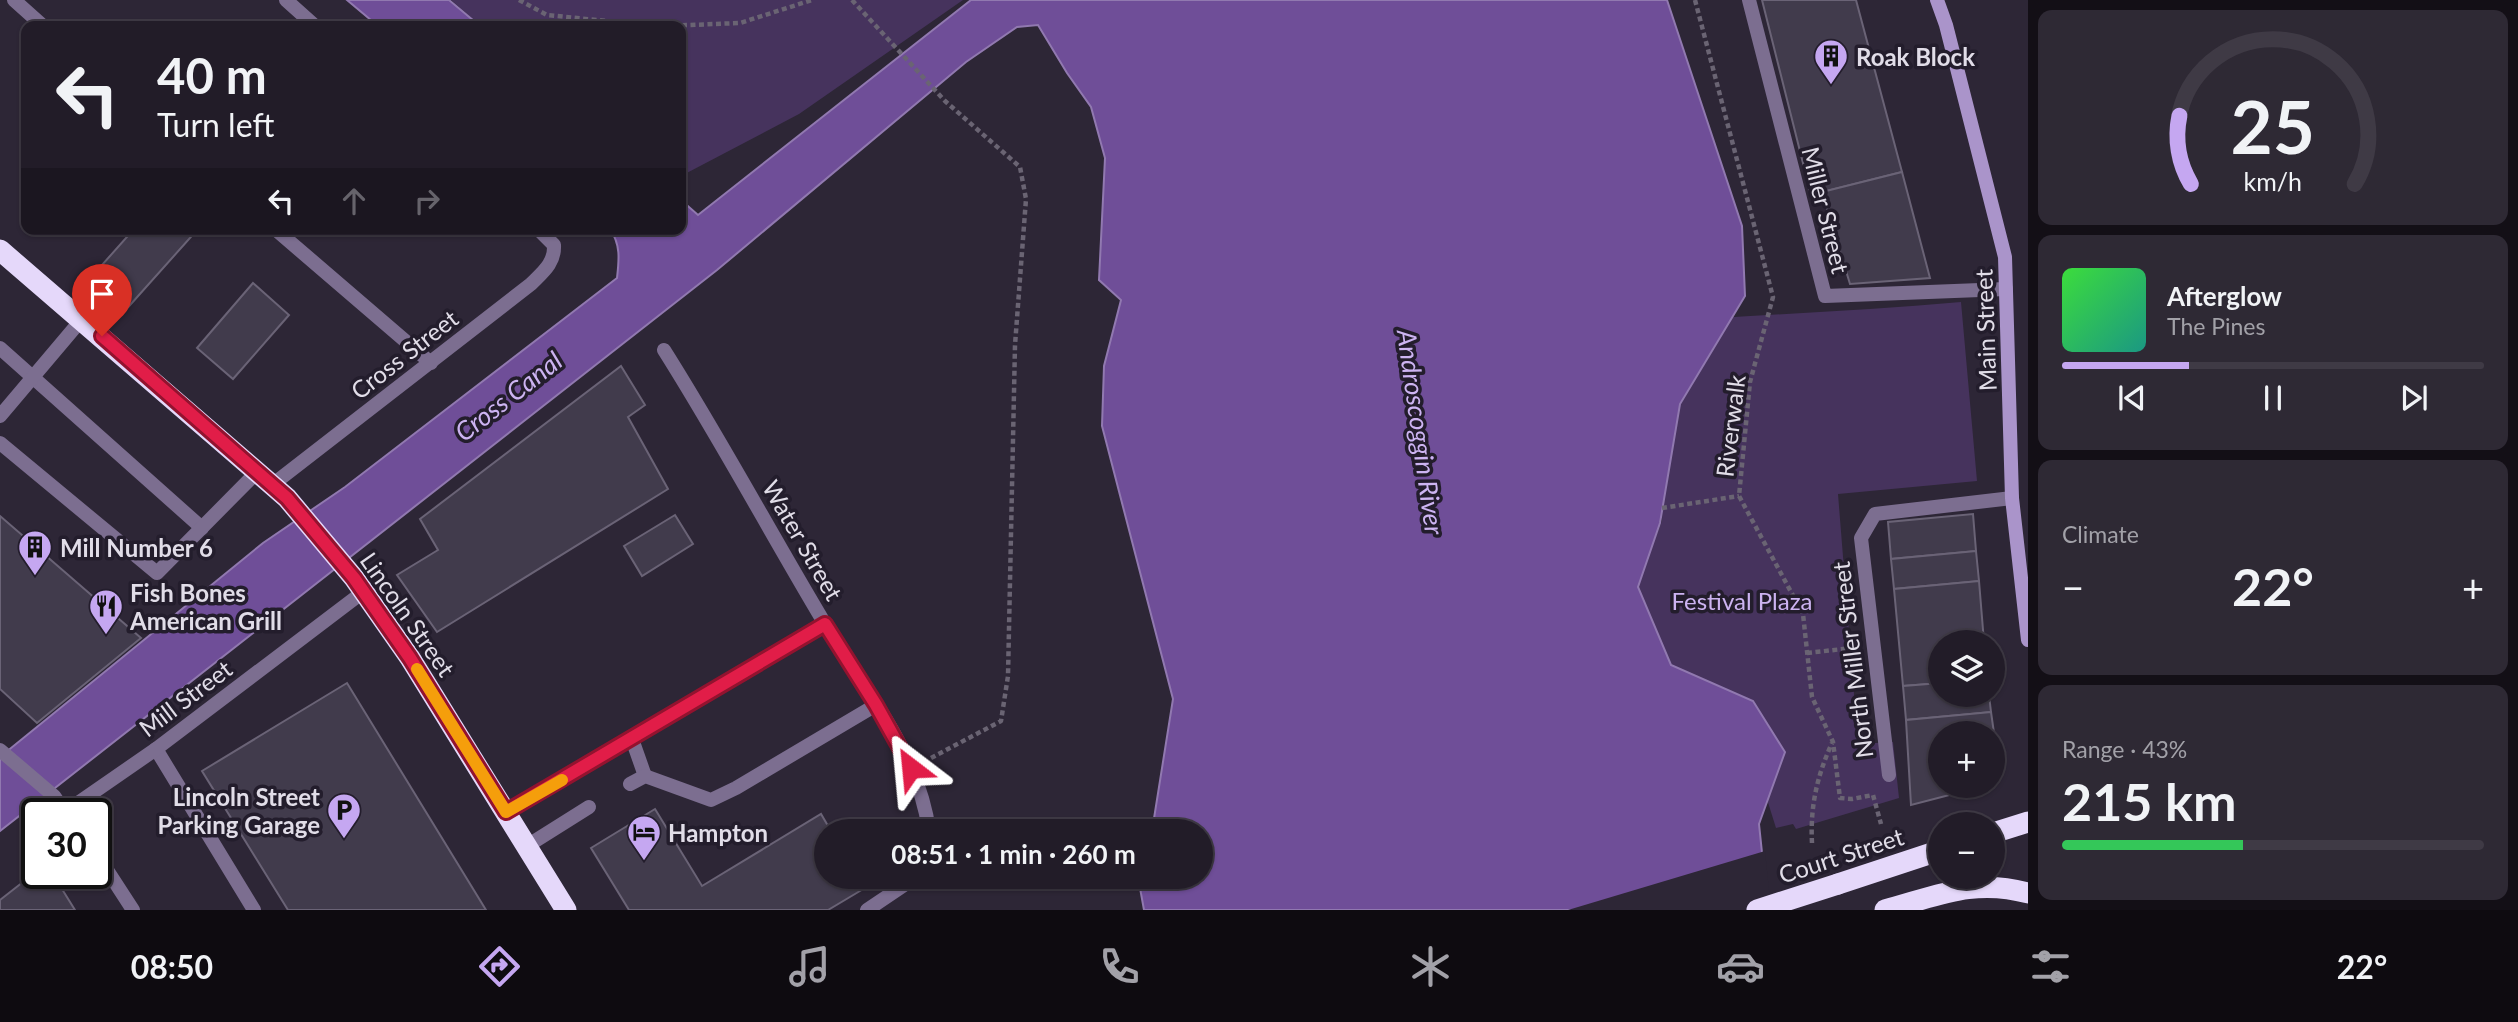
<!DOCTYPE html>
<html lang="en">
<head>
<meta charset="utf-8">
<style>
	body { margin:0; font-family:Lato,sans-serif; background:#2e2934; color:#f1f3f6; height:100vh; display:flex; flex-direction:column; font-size:26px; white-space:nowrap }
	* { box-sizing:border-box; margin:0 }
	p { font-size:23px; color:#a2a1a8 }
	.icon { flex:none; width:38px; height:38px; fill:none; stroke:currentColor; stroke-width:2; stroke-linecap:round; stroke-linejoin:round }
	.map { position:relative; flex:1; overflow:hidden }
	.sheet { display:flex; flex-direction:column; gap:10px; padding:10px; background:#130f16; width:490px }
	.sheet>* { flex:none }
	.top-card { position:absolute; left:21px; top:21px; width:665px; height:214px; border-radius:14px; box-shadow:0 2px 5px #0004,0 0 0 2px #3f3a45; background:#221c28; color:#f1f3f6; overflow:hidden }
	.controls { position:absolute; left:1928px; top:630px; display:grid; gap:14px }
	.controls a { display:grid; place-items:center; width:77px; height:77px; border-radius:50%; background:#221c28; box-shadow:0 2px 5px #0004,0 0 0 2px #3f3a45; font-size:35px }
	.speed { position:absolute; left:21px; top:798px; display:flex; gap:14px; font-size:35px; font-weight:700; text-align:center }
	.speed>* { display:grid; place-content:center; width:91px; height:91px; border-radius:50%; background:#221c28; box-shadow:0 2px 5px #0004,0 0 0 2px #3f3a45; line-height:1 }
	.speed .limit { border:4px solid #111; border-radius:10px; background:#fff; color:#111 }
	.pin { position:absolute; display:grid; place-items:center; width:60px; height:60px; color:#fff; margin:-72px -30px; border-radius:50% 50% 50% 0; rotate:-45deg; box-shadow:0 0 7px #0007 }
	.pin .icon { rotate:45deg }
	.me { position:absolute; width:77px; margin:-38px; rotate:331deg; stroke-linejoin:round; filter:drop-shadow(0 0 5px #0008) }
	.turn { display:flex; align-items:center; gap:24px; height:147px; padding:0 21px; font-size:32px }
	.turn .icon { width:91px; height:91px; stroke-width:2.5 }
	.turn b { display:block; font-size:49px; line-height:60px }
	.lanes { display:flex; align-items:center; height:66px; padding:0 21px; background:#0003; justify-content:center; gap:35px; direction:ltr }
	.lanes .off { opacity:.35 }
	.big { font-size:52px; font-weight:700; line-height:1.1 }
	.sheet .card { flex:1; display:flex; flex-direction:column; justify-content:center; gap:10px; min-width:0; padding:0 24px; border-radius:14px; background:#2e2934 }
	.sheet .dial { align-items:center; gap:0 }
	.dial svg { height:182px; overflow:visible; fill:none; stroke:#3f3a45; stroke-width:7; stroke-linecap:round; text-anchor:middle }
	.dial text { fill:#f1f3f6; stroke:none }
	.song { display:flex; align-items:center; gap:21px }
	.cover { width:84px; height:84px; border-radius:10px; background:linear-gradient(135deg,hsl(120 70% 55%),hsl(170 70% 35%)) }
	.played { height:7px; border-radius:4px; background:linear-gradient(90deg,#c5a7f1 30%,#3f3a45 30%) }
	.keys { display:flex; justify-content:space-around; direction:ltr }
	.heat { display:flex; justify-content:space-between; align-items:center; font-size:38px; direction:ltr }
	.charge { height:10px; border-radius:5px; background:linear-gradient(90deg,#34c759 43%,#3f3a45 0) }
	.trip { position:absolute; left:814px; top:819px; width:399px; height:70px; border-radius:35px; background:#221c28; box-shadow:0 2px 5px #0004,0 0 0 2px #3f3a45; font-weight:700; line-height:70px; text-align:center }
	.tabs { display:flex; height:112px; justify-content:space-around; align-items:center; background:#0e0b10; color:#a2a1a8 }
	.tabs .icon { width:49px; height:49px }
	.tabs .on { color:#c5a7f1 }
	.tabs b { font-size:32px; color:#f1f3f6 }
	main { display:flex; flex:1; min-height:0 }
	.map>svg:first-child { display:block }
</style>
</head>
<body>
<main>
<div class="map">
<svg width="2028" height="910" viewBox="0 0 2028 910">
	<rect width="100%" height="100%" fill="#2d2636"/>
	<!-- green -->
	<g fill="#46335d">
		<polygon points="451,0 963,0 799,114 681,176 681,26 481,26"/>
		<path d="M 1961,302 L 1977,481 L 1838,494 L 1858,744 L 1893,742 L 1899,798 L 1796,829 L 1793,824 L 1776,828 L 1761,780 L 1622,631 L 1640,561 L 1655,539 L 1662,521 L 1663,484 L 1652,462 L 1704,319 C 1790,313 1876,310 1961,302 Z"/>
	</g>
	<!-- water -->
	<g fill="#6f4e98" stroke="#9179b0" stroke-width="2">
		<polygon points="347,0 449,0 480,26 378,26"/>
		<path d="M 971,0 L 1667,0 L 1742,226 L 1745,296 L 1680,404 L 1660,523 L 1638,587 L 1671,665 L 1753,701 L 1785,752 L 1759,824 L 1768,910 L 1144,910 L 1140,888 L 1142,877 L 1200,877 L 1200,831 L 1152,831 L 1173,699 L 1102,426 L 1104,366 L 1121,300 L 1099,280 L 1105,158 L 1091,107 L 1067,73 L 1038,25 L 1017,27 L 966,62 L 717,270 L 0,831 L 0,757 L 263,543 L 345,487 L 617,278 C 619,260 621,245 610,229 L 681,229 L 681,200 L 698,215 Z"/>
	</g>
	<!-- pier -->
	<polygon fill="#2d2636" points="1765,851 1771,910 1568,910"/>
	<!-- building -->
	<g fill="#413b4c" stroke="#6a6376" stroke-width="2">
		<polygon points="1762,0 1856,0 1902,172 1811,195"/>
		<polygon points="1902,172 1930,278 1850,284 1822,192"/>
		<polygon points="134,229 198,229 122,314 86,283"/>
		<polygon points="253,283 289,315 233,379 197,348"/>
		<polygon points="621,366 645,405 628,417 668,489 437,632 397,575 438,550 420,519"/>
		<polygon points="1973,514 1976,551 1891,559 1888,522"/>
		<polygon points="675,515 693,544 642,576 624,546"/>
		<polygon points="0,516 141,638 37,723 0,689"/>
		<polygon points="1976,551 1979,581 1894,589 1891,559"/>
		<polygon points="1979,581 1984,642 1941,642 1941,683 1903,686 1894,589"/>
		<polygon points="347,683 486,910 288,910 202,771"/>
		<polygon points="1941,683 1941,695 1989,695 1991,712 1906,720 1903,686"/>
		<polygon points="1991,712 1998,761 1998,774 1993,779 1993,733 1941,733 1941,786 1984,786 1911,805 1906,720"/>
		<polygon points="655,809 702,886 821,814 831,831 826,831 826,877 859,877 865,888 828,910 629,910 591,848"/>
		<polygon points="37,871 37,873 52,873 75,910 0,910 0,900"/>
	</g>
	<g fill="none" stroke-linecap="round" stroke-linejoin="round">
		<!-- path -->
		<g stroke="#6a6473" stroke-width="4.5" stroke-dasharray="5 3.5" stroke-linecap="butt">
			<polyline points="519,0 547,15 656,26"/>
			<polyline points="852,0 945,101 1020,167 1026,199 1015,345 1008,676 1001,721 931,758"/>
			<polyline points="1695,0 1773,297 1750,382 1739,496 1803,614 1812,697 1833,742 1840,798 1852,799 1873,795 1881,824"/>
			<polyline points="665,26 740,23 812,0"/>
			<polyline points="1662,508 1739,496"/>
			<polyline points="1807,653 1852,648"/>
			<path d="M 1812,843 C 1810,807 1817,776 1832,743"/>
		</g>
		<!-- lane -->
		<g stroke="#7c6e90" stroke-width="14">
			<polyline points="14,0 43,26"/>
			<polyline points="275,229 431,363"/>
			<polyline points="0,348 202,528"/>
			<polyline points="0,416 82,319"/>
			<polyline points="0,443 157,573 257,472"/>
			<polyline points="632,739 645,776"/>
			<polyline points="156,749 254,910"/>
			<polyline points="630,784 645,776 711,800 736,788 876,705"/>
			<polyline points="506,812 825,624"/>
			<polyline points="527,846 589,807"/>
		</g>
		<!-- street -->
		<g stroke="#7c6e90" stroke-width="14">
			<polyline points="286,0 315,26"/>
			<polyline points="1749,0 1825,296 2006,289"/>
			<path d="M 664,350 C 721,440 771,534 825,624 C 865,689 919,754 929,831"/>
			<path d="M 272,485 L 531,284 C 543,272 555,263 554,245 L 538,229"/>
			<polyline points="0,750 54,796 66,814"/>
			<polyline points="1889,775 1861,538 1875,514 2012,498"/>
			<polyline points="65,812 156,749 363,592"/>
			<polyline points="96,853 133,910"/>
			<polyline points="867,910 916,877"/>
		</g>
		<!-- secondary -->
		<polyline stroke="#aa94ca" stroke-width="14" points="1937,0 1946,25 2005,257 2012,498 2028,640"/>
		<!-- highway -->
		<g stroke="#e5d8fa" stroke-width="21">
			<polyline points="0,250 287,498 354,578 410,658 566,910"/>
			<polyline points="1993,833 2028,822"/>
			<polyline points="1838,884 1941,850"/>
			<path d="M 1885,910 C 1937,896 1974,878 2028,893"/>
		</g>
		<!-- highway-bridge -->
		<polyline stroke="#e5d8fa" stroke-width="21" points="1757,910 1838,884"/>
	</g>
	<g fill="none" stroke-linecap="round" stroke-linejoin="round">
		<!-- route casing -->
		<g stroke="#92132f" stroke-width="18">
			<polyline id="route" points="102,336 287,498 354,578 410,658 506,812 825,624 876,705 911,768"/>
		</g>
		<!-- route -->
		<use href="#route" stroke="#e11d48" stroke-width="12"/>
		<!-- slow -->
		<polyline stroke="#f59e0b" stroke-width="12" points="417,669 506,812 562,780"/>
	</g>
	<!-- icons -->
	<defs>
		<g id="building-pin" transform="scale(1.75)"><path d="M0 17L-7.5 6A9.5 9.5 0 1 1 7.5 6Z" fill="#c5a7f1" stroke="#231d2c"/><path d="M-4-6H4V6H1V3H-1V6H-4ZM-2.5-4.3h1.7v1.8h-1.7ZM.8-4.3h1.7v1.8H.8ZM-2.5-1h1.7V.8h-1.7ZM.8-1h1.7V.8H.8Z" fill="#111"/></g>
		<g id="restaurant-pin" transform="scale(1.75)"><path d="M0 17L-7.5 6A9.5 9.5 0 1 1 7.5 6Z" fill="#c5a7f1" stroke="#231d2c"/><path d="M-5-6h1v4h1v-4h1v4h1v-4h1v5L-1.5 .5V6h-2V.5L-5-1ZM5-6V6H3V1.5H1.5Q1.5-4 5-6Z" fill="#111"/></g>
		<g id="parking-pin" transform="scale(1.75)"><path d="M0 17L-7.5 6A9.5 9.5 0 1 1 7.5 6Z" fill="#c5a7f1" stroke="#231d2c"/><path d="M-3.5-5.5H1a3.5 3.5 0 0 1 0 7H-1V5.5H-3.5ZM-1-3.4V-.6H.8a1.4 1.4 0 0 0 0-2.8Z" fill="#111"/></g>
		<g id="hotel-pin" transform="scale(1.75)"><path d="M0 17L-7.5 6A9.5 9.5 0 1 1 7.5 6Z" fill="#c5a7f1" stroke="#231d2c"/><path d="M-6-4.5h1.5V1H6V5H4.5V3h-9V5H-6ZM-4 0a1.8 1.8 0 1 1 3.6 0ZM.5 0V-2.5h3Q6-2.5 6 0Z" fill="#111"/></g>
	</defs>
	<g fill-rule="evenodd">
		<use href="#building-pin" x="1831" y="56"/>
		<use href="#building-pin" x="35" y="547"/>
		<use href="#restaurant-pin" x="106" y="606"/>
		<use href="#parking-pin" x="344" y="810"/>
		<use href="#hotel-pin" x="644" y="832"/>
	</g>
	<g text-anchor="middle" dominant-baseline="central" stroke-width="7" stroke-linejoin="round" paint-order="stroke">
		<!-- poi labels -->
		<g font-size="24" font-weight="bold" fill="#e1dde8" stroke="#231d2c" text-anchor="start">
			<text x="1856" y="56">Roak Block</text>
			<text x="60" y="547">Mill Number 6</text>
			<text x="130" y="592">Fish Bones<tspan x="130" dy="28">American Grill</tspan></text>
			<text x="320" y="796" text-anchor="end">Lincoln Street<tspan x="320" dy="28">Parking Garage</tspan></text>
			<text x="668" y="832">Hampton</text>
		</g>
		<!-- street labels -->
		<g font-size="24" fill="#e1dde8" stroke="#231d2c">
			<text transform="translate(1826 210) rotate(76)">Miller Street</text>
			<text transform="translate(1985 330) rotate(-92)">Main Street</text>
			<text transform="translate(404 354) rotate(-38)">Cross Street</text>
			<text transform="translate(1730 426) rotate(-83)">Riverwalk</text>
			<text transform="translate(803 540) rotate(60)">Water Street</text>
			<text transform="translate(408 614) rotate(55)">Lincoln Street</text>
			<text transform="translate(1852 660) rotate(-97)">North Miller Street</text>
			<text transform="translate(185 698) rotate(-37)">Mill Street</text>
			<text transform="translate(1841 855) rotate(-18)">Court Street</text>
		</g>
		<!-- park labels -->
		<g font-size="24" fill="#ccb3f1" stroke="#231d2c">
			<text x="1742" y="600">Festival Plaza</text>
		</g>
		<!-- water labels -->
		<g font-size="26" font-style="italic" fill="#cdb4f2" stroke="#231d2c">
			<text transform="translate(508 396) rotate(-38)">Cross Canal</text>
			<text transform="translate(1421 432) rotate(82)">Androscoggin River</text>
		</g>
	</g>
</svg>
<div class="controls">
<a><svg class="icon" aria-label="layers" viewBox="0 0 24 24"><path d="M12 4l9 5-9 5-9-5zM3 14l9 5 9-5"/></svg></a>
<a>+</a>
<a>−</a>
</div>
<div class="speed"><div class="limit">30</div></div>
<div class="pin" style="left:102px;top:336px;background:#d93025"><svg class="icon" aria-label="arrive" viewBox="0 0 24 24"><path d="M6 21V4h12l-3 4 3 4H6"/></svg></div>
<svg class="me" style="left:911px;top:768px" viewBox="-20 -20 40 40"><path d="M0-17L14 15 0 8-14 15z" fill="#e11d48" stroke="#fff" stroke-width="4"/></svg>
<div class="trip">08:51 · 1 min · 260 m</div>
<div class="top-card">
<div class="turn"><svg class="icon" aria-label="left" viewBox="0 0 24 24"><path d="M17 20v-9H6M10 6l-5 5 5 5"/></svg><div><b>40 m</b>Turn left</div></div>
<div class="lanes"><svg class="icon" aria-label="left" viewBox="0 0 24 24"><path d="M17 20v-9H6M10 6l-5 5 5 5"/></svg><svg class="icon off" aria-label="ahead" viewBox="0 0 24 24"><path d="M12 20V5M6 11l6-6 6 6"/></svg><svg class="icon off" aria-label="right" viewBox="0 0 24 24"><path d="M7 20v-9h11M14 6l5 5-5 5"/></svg></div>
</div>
</div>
<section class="sheet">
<div class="card dial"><svg viewBox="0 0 100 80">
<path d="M14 69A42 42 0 1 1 86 69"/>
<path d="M14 69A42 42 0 0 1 9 39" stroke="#c5a7f1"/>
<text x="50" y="56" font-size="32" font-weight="700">25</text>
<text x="50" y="72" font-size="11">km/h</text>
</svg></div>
<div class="card">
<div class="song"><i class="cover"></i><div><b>Afterglow</b><p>The Pines</p></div></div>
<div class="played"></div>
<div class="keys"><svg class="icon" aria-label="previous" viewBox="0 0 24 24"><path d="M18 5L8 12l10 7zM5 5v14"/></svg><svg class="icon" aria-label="pause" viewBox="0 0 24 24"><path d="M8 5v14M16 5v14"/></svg><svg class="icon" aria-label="next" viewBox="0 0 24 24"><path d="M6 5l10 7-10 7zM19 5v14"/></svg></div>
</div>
<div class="card"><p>Climate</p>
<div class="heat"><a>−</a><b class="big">22°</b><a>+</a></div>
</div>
<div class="card"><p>Range · 43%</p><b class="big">215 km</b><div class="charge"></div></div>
</section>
</main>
<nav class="tabs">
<b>08:50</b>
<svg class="icon on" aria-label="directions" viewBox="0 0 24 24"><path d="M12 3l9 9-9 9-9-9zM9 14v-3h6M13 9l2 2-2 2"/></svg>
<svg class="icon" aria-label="music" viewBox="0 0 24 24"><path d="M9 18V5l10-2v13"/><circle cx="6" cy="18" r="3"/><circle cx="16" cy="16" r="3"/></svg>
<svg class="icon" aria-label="phone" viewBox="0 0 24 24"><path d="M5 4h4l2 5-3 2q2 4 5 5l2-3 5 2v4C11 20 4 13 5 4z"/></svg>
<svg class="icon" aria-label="climate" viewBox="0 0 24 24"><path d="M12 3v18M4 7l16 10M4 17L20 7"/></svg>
<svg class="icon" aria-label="car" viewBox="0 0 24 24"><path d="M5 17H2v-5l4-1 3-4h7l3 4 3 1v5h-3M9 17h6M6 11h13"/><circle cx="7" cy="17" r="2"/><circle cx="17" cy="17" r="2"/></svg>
<svg class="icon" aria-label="filters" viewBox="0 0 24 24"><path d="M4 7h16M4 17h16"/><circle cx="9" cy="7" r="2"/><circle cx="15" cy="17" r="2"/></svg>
<b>22°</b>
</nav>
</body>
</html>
